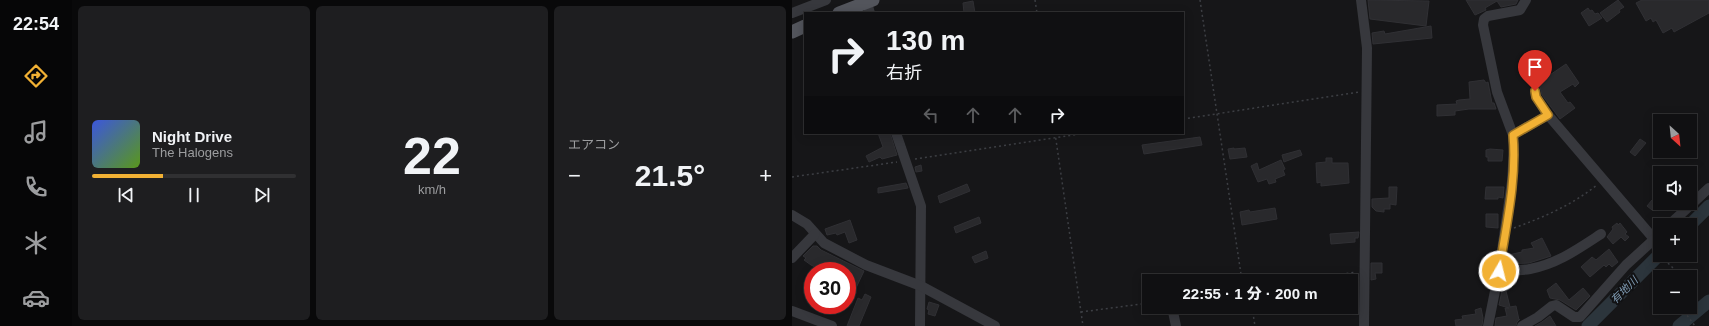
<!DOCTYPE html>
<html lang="ja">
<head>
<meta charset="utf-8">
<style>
	body { margin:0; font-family:Helvetica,"Noto Sans JP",sans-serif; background:#1e1e20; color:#f1f3f6; height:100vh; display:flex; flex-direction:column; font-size:15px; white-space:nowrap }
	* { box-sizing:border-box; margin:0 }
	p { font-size:13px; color:#9c9d9f }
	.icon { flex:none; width:22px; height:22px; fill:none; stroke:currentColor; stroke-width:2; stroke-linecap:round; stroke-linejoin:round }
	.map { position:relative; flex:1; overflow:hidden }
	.sheet { display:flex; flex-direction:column; gap:6px; padding:6px; background:#09090a; width:720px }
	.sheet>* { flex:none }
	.hud { position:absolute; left:12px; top:12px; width:380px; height:122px; border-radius:0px; box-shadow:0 2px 10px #0003,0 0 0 1px #303032; background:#101012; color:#f1f3f6; overflow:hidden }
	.needle { width:26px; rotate:153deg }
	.fabs { position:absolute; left:861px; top:114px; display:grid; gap:8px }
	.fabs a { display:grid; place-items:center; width:44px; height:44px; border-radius:0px; background:#101012; box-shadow:0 2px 10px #0003,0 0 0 1px #303032; font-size:20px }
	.speed { position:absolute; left:12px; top:262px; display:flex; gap:8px; font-size:20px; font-weight:700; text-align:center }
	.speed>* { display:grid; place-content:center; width:52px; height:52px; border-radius:50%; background:#101012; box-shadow:0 2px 10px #0003,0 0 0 1px #303032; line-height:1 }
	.speed .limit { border:6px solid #d22; background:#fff; color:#111 }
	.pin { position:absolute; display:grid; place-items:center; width:34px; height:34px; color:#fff; margin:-41px -17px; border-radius:50% 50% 50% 0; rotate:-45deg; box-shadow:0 0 4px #0007 }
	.pin .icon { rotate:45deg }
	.me { position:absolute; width:44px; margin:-22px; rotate:8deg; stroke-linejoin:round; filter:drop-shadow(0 0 3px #0008) }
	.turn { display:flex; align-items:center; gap:14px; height:84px; padding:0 16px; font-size:18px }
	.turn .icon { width:52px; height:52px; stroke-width:2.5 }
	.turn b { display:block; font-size:28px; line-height:34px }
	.lanes { display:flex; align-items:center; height:38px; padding:0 16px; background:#0003; justify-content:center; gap:20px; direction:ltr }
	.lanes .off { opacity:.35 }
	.big { font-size:30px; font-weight:800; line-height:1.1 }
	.sheet .widget { flex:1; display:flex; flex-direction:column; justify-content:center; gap:6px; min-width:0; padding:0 14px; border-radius:6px; background:#1e1e20 }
	.sheet .dial { align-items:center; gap:0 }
	.dial b { font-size:52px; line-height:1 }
	.song { display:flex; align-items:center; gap:12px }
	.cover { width:48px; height:48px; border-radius:6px; background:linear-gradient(135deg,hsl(230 70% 55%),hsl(90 70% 35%)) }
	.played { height:4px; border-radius:2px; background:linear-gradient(90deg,#f2b134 35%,#303032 35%) }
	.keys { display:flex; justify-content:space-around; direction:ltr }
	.heat { display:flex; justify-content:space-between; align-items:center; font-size:22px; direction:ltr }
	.sheet .tiles { flex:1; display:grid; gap:6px; grid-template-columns:repeat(3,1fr) }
	.trip { position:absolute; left:350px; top:274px; width:216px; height:40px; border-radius:0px; background:#101012; box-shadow:0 2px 10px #0003,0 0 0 1px #303032; font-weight:800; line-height:40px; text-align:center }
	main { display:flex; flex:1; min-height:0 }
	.menu { display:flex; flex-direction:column; width:72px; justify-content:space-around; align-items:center; background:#060607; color:#9c9d9f }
	.menu .icon { width:28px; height:28px }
	.menu .active { color:#f2b134 }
	.menu b { font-size:18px; color:#f1f3f6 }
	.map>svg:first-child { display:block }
</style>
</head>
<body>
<main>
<nav class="menu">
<b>22:54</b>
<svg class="icon active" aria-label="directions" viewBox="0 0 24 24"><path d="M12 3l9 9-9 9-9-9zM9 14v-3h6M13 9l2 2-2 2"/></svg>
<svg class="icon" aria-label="music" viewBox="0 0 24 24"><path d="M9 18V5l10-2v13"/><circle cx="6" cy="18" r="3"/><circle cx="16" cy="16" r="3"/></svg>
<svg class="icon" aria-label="phone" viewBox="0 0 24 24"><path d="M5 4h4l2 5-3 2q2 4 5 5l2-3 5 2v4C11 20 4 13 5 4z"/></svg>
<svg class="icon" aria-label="climate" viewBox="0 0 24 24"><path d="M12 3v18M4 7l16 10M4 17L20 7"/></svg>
<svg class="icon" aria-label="car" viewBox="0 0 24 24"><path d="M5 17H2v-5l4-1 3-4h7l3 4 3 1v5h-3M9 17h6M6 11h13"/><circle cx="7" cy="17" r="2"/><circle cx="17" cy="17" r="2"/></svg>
</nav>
<section class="sheet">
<div class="tiles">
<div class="widget">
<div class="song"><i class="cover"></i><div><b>Night Drive</b><p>The Halogens</p></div></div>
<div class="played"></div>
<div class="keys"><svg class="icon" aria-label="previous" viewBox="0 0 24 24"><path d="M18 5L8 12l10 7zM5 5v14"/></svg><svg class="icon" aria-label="pause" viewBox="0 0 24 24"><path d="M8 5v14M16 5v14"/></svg><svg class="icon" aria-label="next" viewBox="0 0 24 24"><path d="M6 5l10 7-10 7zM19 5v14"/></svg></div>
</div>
<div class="widget dial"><b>22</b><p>km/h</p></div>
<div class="widget"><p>エアコン</p>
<div class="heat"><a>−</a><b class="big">21.5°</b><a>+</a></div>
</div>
</div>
</section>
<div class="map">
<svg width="917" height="326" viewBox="0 0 917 326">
	<rect width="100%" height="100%" fill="#161618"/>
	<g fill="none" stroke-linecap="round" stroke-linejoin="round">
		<!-- river -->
		<g stroke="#2c353c" stroke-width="13">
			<polyline points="898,225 917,206"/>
			<polyline points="796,326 868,254"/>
			<polyline points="887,326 917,301"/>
		</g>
	</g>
	<!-- building -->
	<g fill="#29292c" stroke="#303034">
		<polygon points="576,0 637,1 634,26 578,19"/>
		<polygon points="674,0 726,0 724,4 709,7 705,1 693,8 694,10 683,15"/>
		<polygon points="826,0 832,7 827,10 828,12 815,22 808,13"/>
		<polygon points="850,0 917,0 917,13 882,32 880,28 871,33 864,20 861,22 859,18 854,21 844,3"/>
		<polygon points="181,1 183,13 172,13 171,3"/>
		<polygon points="796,8 798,11 800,10 803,14 806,13 810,18 797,26 789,13"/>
		<polygon points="639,26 640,38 581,44 580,33 592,31 593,34"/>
		<polygon points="774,64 787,83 783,87 781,84 768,92 776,103 778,102 783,108 768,119 750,95 748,87 743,85 732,69 738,65 749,81"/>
		<polygon points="692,80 694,83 696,82 700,103 702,103 704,109 677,109 663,111 663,115 645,116 645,105 665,104 664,101 667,100 678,99 677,82"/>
		<polygon points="86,133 98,133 105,155 90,159 88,157 77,162 74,156 91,147"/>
		<polygon points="408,137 410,145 352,154 350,145"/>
		<polygon points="848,139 854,143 843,156 838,152"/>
		<polygon points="442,148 442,149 453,148 455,157 438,159 436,149"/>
		<polygon points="698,149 711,150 710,161 696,161 696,157 694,157 694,150"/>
		<polygon points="508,150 510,155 492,162 490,155"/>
		<polygon points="534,158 540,158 540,163 556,163 557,183 529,186 529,182 525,183 524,163 534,162"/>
		<polygon points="489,160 493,169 491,170 493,175 483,179 484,182 477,184 475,179 466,182 459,166 465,163 467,170"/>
		<polygon points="129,165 130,171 124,172 123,167"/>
		<polygon points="114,183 116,188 86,193 86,188"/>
		<polygon points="175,184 178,191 148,203 146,196"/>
		<polygon points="597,187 605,187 604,205 598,204 598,209 592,209 592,212 584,211 580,207 580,199 597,198"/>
		<polygon points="694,187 712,187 711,198 706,197 706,199 693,199"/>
		<polygon points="860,200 865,204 860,210 855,206"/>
		<polygon points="483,208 485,219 450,225 448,212 457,210 458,212"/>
		<polygon points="694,214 706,214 706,228 694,227"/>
		<polygon points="187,217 189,223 164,233 162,227"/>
		<polygon points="58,220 65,240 57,243 53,232 45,235 44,233 35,235 33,229"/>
		<polygon points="825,223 826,225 828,223 835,232 833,234 837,237 833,241 829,237 821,244 815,237 821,229 820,227"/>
		<polygon points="567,232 566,238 563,238 563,242 539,244 538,234"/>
		<polygon points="750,238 759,256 737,263 715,264 716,255 730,252 730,250 742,248 739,243"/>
		<polygon points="21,246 25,246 29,250 72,271 55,307 55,281 59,271 31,271 19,265 12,260 14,258 11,256"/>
		<polygon points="817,249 826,262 820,267 817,264 814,267 812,265 798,277 789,267 800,257 804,260"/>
		<polygon points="194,251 196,258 183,263 180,257"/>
		<polygon points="579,263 590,263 590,273 583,273 584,279 579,280"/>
		<polygon points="764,283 777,300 791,288 798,296 784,310 768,300 758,298 755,290"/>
		<polygon points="711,286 713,287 718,307 724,306 727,320 728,319 725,322 724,326 703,326 704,318 715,316 713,308 717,308 707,305"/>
		<polygon points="73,294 79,297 67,326 55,326 66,298 70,300"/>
		<polygon points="137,302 147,305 143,316 136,314 137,310 135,309"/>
		<polygon points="689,308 691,318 690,326 664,326 663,320 671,319 670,316 684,314 683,310"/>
		<polygon points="758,316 764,326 743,326 750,322"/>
	</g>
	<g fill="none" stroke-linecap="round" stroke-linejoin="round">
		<!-- path -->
		<g stroke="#3d3f44" stroke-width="1.5" stroke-dasharray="2 3" stroke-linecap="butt">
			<polyline points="243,0 245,13"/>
			<polyline points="408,0 450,281"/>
			<polyline points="391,119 567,92"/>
			<polyline points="263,133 291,326"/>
			<polyline points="123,159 294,133"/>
			<polyline points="0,177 105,162"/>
			<path d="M 722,228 C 752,217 780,205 805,185"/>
			<polyline points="876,263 890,277"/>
			<polyline points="505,281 564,272"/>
			<polyline points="460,307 463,326"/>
			<polyline points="890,307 891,310 903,326"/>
			<polyline points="289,312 357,303"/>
		</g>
		<!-- minor -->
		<g stroke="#37383d" stroke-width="10">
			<polyline points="74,0 78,13"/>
			<polyline points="569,0 575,48 572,326"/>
			<polyline points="0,13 34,0"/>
			<polyline points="743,91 744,97 756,115 862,239"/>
			<polyline points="104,133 129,206 128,326"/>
			<polyline points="721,135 756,115"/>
			<polyline points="0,215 15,224 32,243 74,265 129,286 203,326"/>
			<polyline points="877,225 917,188"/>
			<polyline points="0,258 23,234"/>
			<path d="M 707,271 C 717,270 728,271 738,269 C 765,264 786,249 809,234"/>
			<polyline points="380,307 384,326"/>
			<polyline points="0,311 40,326"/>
			<polyline points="696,326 707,271 720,181 722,149 721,135 705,92 691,25 692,19 696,16 728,10 734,0"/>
			<polyline points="730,326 746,317 760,306 764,305 782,317 788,317 834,265 868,234"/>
		</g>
		<!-- major -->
		<g stroke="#53555c" stroke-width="13">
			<polyline points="47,13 81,0"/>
			<polyline points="0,32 13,26"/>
		</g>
	</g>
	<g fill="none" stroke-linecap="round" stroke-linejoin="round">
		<!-- route casing -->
		<g stroke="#9d7322" stroke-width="10">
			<path id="route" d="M 707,271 C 714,226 725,180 721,135 L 756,115 L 744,97 L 743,91"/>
		</g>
		<!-- route -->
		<use href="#route" stroke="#f2b134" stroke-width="7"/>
	</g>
	<g text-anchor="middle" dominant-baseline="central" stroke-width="4" stroke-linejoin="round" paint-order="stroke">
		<!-- water labels -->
		<g font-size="11" font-style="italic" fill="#7f9bb3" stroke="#111113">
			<text transform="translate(832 290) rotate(-45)">有地川</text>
		</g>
	</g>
</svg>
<div class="fabs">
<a><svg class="needle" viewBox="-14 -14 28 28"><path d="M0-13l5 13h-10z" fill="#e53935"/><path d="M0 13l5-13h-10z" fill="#9c9d9f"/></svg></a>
<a><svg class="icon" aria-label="sound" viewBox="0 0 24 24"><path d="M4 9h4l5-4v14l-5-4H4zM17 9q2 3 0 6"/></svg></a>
<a>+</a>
<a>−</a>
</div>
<div class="speed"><div class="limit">30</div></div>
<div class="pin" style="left:743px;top:91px;background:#d93025"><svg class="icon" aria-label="arrive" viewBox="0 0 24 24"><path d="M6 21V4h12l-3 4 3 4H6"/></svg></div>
<svg class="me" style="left:707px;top:271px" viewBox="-20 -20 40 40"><circle r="17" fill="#f2b134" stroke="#fff" stroke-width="3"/><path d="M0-11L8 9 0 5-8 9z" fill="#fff"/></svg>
<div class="trip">22:55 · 1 分 · 200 m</div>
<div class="hud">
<div class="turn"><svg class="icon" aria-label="right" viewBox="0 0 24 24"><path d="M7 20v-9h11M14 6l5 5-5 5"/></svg><div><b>130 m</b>右折</div></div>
<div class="lanes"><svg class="icon off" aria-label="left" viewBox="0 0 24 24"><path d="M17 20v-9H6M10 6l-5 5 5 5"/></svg><svg class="icon off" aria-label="ahead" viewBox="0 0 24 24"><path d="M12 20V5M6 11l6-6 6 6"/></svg><svg class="icon off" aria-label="ahead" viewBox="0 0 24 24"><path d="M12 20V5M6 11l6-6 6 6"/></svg><svg class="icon" aria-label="right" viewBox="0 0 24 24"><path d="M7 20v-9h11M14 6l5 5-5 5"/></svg></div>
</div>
</div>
</main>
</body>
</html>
